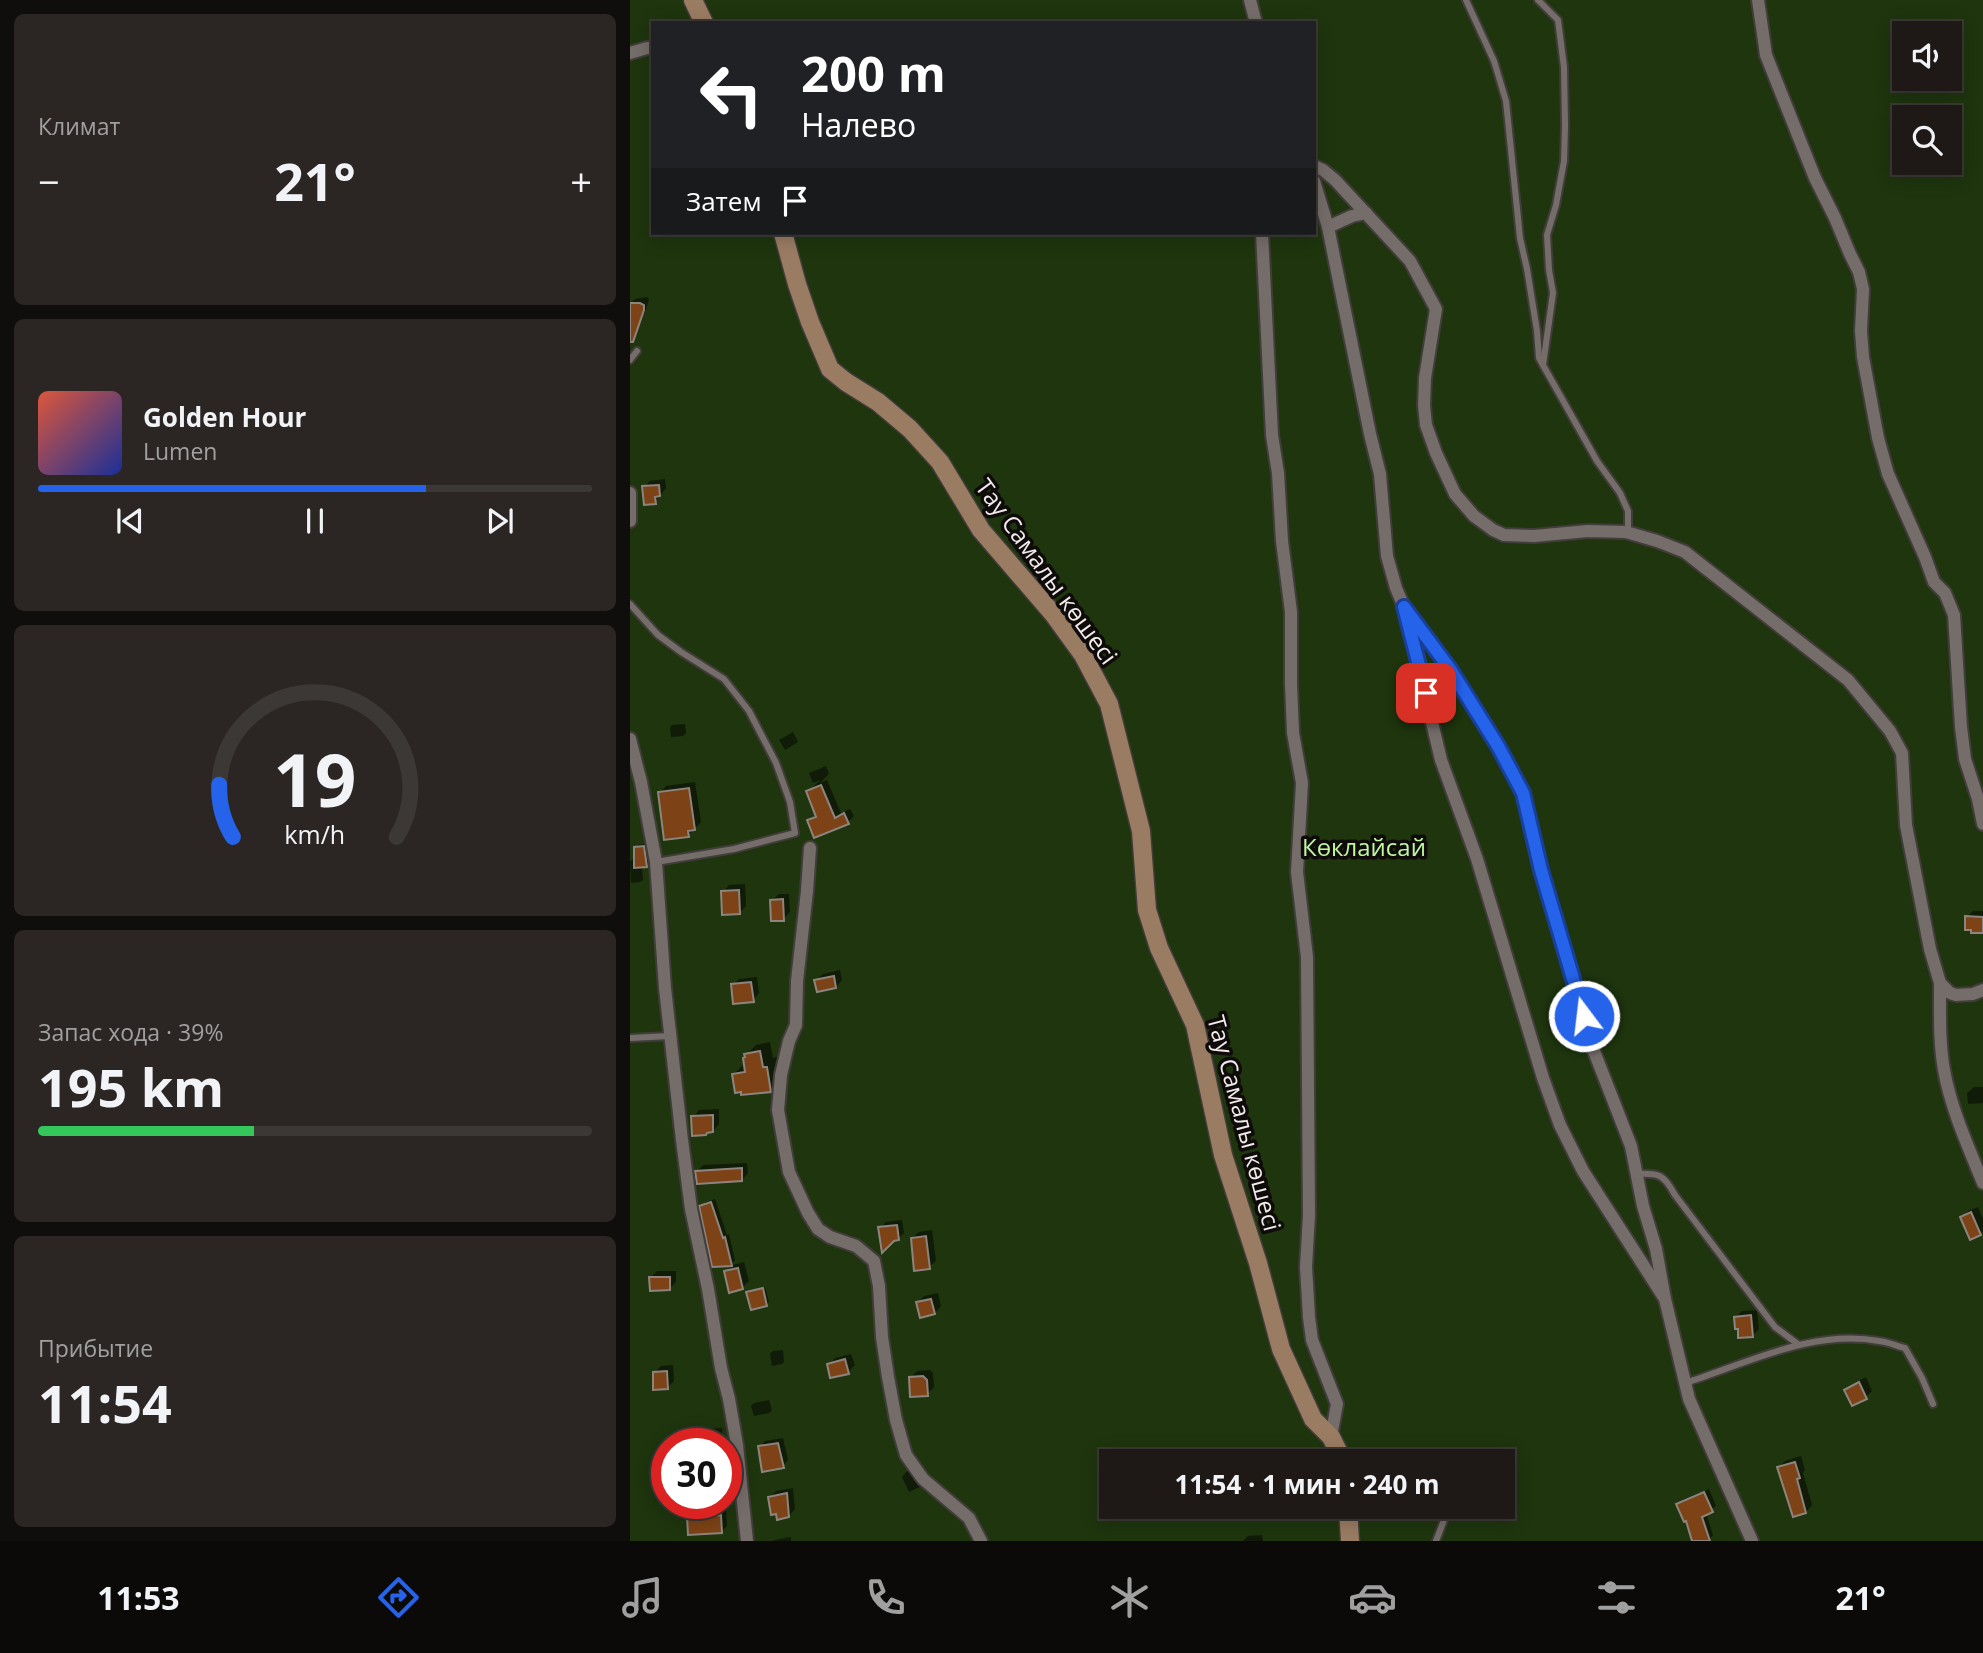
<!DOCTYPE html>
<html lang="ru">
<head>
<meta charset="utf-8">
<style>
	body { margin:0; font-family:"Open Sans",sans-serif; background:#2b2623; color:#f1f3f6; height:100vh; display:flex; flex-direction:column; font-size:26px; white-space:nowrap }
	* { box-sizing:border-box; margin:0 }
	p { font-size:23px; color:#a1a0a1 }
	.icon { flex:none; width:38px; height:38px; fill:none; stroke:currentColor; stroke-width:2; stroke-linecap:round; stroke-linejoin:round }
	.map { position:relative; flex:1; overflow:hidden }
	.panel { display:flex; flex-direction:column; gap:14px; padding:14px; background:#100e0c; width:630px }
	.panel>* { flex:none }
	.hud { position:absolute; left:21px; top:21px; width:665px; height:214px; border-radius:0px; box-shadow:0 4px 18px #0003,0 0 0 2px #3c3835; background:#202124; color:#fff; overflow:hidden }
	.buttons { position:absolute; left:1262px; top:21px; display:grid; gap:14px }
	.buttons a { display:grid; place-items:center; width:70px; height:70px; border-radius:0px; background:#1e1916; box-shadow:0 4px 18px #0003,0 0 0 2px #3c3835; font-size:35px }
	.speed { position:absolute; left:21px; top:1428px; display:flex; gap:14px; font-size:35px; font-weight:700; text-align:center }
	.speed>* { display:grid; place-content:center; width:91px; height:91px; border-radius:50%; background:#1e1916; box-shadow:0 4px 18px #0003,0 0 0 2px #3c3835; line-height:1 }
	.speed .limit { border:10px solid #d22; background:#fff; color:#111 }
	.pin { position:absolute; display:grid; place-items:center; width:60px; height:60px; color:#fff; margin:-30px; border-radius:14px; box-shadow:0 4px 10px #0006 }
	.me { position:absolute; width:77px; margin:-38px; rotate:345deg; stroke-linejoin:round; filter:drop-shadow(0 0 5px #0008) }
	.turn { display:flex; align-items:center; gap:24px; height:147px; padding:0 35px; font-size:32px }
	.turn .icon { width:91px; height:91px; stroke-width:2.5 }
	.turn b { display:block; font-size:49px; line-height:60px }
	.then { display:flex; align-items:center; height:66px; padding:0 35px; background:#0003; gap:14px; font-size:26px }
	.big { font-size:52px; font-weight:700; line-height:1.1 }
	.panel .widget { flex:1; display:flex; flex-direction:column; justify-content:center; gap:10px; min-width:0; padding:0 24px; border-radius:10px; background:#2b2623 }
	.panel .dial { align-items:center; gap:0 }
	.dial svg { height:182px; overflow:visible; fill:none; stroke:#3c3835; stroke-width:7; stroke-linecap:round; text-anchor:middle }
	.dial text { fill:#f1f3f6; stroke:none }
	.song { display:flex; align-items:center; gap:21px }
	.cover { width:84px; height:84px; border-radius:10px; background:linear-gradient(135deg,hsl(10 70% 55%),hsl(230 70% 35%)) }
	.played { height:7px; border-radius:4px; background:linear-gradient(90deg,#2563eb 70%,#3c3835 70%) }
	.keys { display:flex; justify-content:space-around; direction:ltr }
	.heat { display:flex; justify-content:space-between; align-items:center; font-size:38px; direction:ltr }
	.charge { height:10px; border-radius:5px; background:linear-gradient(90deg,#34c759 39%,#3c3835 0) }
	.trip { position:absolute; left:469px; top:1449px; width:416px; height:70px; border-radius:0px; background:#1e1916; box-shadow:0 4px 18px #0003,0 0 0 2px #3c3835; font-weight:700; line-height:70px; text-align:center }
	.tab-bar { display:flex; height:112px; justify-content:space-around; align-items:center; background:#0c0a09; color:#a1a0a1 }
	.tab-bar .icon { width:49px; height:49px }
	.tab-bar .active { color:#2563eb }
	.tab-bar b { font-size:32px; color:#f1f3f6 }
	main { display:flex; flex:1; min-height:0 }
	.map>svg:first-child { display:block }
</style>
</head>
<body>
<main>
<section class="panel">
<div class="widget"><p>Климат</p>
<div class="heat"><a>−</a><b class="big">21°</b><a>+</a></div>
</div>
<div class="widget">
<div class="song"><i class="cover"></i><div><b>Golden Hour</b><p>Lumen</p></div></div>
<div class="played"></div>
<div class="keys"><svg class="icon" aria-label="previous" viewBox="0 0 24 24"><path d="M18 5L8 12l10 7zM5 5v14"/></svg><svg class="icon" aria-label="pause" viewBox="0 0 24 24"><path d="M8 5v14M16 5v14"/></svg><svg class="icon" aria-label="next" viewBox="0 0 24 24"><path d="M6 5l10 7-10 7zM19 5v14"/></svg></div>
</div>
<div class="widget dial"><svg viewBox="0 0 100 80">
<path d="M14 69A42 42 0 1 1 86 69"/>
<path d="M14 69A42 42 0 0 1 8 46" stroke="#2563eb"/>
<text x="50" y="56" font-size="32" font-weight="700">19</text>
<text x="50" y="72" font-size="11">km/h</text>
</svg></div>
<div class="widget"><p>Запас хода · 39%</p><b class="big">195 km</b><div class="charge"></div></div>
<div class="widget"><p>Прибытие</p><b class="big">11:54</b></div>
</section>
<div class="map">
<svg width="1353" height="1541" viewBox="0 0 1353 1541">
	<rect width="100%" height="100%" fill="#28211d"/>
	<!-- green -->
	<path fill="#1e350e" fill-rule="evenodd" d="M 0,0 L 1353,0 L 1353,1541 L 0,1541 ZM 23,23 L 684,23 L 684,233 L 23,233 ZM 1274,33 L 1320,33 L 1320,79 L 1274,79 ZM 1274,117 L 1320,117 L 1320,163 L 1274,163 ZM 37,1444 L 96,1444 L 96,1503 L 37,1503 ZM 481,1461 L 873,1461 L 873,1507 L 481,1507 Z"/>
	<!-- shadow -->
	<g fill="#0007">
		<polygon points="17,297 19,299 15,313 8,320 0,320 0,304 5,299"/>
		<polygon points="35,479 36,488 25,502 14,487 20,481"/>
		<polygon points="55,724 56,733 53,736 41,737 40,728 42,725"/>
		<polygon points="163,732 168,742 155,750 149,740"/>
		<polygon points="196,766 199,774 190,783 197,780 211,813 220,809 224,816 218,822 179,821 187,814 178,792 190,780 183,783 179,773"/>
		<polygon points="65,782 71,822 58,836 30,793 36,786"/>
		<polygon points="16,844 19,863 16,866 12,866 13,880 10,882 1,883 0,861 5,858 5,847 8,845"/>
		<polygon points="115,884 116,906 110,912 93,892 99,885"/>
		<polygon points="149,894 159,894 160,912 153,919 142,901"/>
		<polygon points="1343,911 1353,911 1353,931 1343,929 1337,917"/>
		<polygon points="210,970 212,980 206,987 186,980 193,974"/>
		<polygon points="127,977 129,993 123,1000 103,985 109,979"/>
		<polygon points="140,1042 143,1058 147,1057 150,1080 140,1090 104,1074 114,1064 116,1055 126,1045"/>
		<polygon points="1344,1087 1353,1087 1353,1103 1338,1104 1337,1093"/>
		<polygon points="89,1109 89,1124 83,1131 63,1117 69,1110"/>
		<polygon points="117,1163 118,1173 112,1180 67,1172 73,1165"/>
		<polygon points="85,1199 97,1235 99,1234 105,1260 101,1264 71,1206 76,1202"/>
		<polygon points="1348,1207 1353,1219 1353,1231 1350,1234 1332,1218 1338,1211"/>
		<polygon points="272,1220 274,1233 268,1239 250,1228 256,1222"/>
		<polygon points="302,1230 306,1261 299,1267 282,1238 289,1232"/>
		<polygon points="114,1262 119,1281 112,1288 96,1271 103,1265"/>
		<polygon points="27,1271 46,1271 46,1282 40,1288 21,1277"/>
		<polygon points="135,1287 139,1302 136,1305 118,1293 121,1290"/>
		<polygon points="308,1293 311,1306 305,1313 288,1303 294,1296"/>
		<polygon points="1127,1310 1129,1329 1122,1336 1109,1327 1106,1317 1112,1311"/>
		<polygon points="153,1350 154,1362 152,1364 142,1366 140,1354 143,1351"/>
		<polygon points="221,1354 225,1365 218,1372 199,1365 205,1358"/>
		<polygon points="43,1365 44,1381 37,1388 24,1373 31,1366"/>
		<polygon points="300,1370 303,1373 304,1387 297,1394 281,1377 287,1371"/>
		<polygon points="1236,1377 1242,1391 1236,1397 1216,1390 1223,1384"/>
		<polygon points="139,1400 142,1410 139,1413 124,1416 121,1406 124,1403"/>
		<polygon points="92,1428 93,1444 61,1444 61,1436 67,1430"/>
		<polygon points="153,1438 158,1460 153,1466 130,1447 135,1441"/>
		<polygon points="1171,1456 1175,1470 1173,1473 1182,1505 1176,1512 1149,1467 1155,1461"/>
		<polygon points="285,1468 296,1481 290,1487 279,1492 272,1477 278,1470"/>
		<polygon points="163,1488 165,1509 159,1516 140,1497 146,1491"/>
		<polygon points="1079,1489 1086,1506 1076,1513 1083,1535 1079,1539 1067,1541 1048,1505 1052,1500"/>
		<polygon points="58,1503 84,1503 85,1510 96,1510 97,1526 91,1532 60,1533"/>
		<polygon points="632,1535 633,1541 613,1541 618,1536"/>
		<polygon points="161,1537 161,1541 143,1541 145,1540"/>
	</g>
	<!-- building -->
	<g fill="#7d4316" stroke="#8c847f" stroke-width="2">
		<polygon points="0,303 10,303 14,305 14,310 3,342 0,342"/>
		<polygon points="29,485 30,496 25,497 26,504 14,505 12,486"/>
		<polygon points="191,785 205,818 214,813 219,824 184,838 177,820 186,817 176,791"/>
		<polygon points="59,788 65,830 58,831 59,837 34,840 28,792"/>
		<polygon points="14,846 17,867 4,868 4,847"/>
		<polygon points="109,890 110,914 92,915 91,891"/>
		<polygon points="153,899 154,921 141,921 140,900"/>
		<polygon points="1335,916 1353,917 1353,933 1341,933 1341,930 1335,930"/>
		<polygon points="204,976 206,988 187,992 184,980"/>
		<polygon points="121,982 124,1002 103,1004 101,984"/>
		<polygon points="130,1051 133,1067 137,1067 141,1092 111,1095 111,1092 105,1093 102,1074 115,1072 113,1058 115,1057 114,1054"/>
		<polygon points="83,1115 83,1132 77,1133 76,1135 62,1136 61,1116"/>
		<polygon points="112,1168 112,1181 67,1184 65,1171"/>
		<polygon points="81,1202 93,1238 95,1237 102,1266 82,1267 69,1206"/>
		<polygon points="1341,1212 1351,1235 1340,1240 1330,1217"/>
		<polygon points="267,1225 269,1240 264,1241 252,1253 248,1227"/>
		<polygon points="296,1236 300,1269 284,1271 281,1238"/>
		<polygon points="108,1268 113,1289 99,1293 94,1271"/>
		<polygon points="19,1277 40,1277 40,1290 20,1291"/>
		<polygon points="133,1288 137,1306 121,1310 116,1292"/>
		<polygon points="301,1299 305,1314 290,1318 286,1302"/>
		<polygon points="1121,1315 1123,1337 1108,1338 1108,1329 1105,1329 1104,1317"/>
		<polygon points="215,1359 219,1374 200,1378 197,1364"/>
		<polygon points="37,1371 38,1389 23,1390 23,1372"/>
		<polygon points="293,1376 297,1380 298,1396 280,1397 279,1377"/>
		<polygon points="1229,1382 1237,1399 1222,1406 1214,1390"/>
		<polygon points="148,1443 154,1468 132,1472 128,1446"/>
		<polygon points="1165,1462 1170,1478 1167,1479 1176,1513 1163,1517 1147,1467"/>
		<polygon points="1074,1492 1083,1512 1072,1517 1080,1541 1062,1541 1056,1521 1054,1522 1046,1504"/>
		<polygon points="157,1493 159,1517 147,1520 146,1514 141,1515 138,1497"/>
		<polygon points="91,1515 92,1533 58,1535 57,1516"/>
	</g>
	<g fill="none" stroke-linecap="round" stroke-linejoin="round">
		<!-- lane casing -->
		<g stroke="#423c3a" stroke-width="10">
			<g id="lane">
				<polyline points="836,0 864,61 876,101 890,238 897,269 907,331 909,358 967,461 990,493 998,511 998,527 996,532"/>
				<polyline points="908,0 928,20 934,67 935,126 934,161 926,205 917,235 919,270 923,293 913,365"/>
				<polyline points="0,360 7,351"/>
				<polyline points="0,604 28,635 51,652 94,679 119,711 146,763 160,802 165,833 104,849 26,862"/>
				<polyline points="0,1038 40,1036"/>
				<path d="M 1008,1174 C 1030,1173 1034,1175 1045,1195 L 1145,1327 L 1169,1345"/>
				<path d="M 1055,1383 C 1118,1363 1182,1329 1249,1341 C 1258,1342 1267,1346 1275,1348 L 1292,1378 L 1303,1404"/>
				<polyline points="806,1541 819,1507"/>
			</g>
		</g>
		<!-- street casing -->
		<g stroke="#423c3a" stroke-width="16">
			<g id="street">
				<polyline points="620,0 626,23"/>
				<polyline points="1128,0 1136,55 1185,178 1205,218 1220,254 1229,272 1233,289 1231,331 1233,357 1248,438 1258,474 1295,557 1304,582 1315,593 1324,615 1331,727 1335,759 1348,799 1353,824"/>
				<polyline points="0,53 17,48 23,48"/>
				<polyline points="684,166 693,170 705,180 780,261 806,309 795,378 794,405 796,425 806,453 825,494 844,516 863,530 874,535 904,536 958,531 996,532 1027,541 1055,552 1218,680 1260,731 1272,753 1276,825 1300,949 1310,983 1320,993 1326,995 1343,994 1353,990"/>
				<polyline points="684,181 698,227 740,434 750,474 757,556 766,588 774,607 820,669 868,746 893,793 911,870 960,1041 1001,1146 1013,1206 1026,1249 1035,1299"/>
				<polyline points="698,227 722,216 736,213"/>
				<polyline points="632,233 642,435 648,473 652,541 661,612 661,684 663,733 672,783 667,872 677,957 679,1215 676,1267 679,1317 682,1340 707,1404 701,1437"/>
				<polyline points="0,493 0,521"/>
				<polyline points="776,614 811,760 847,859 913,1078 930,1125 953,1171 1035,1299 1059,1399 1122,1541"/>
				<polyline points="0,739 11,782 26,862 35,988 52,1140 61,1209 78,1289 91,1368 99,1399 107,1445 117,1541"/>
				<polyline points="180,848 177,891 167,981 166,1025 159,1041 151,1075 148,1110 159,1172 178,1213 188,1229 200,1237 226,1246 244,1261 249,1286 252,1337 258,1377 266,1420 276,1455 293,1479 339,1518 351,1541"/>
				<path d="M 1310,983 C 1310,1012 1309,1042 1314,1070 C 1321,1109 1338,1146 1353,1183"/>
			</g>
		</g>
		<!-- secondary casing -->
		<g stroke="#423c3a" stroke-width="21">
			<g id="secondary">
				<polyline points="63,0 74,23"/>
				<polyline points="153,233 167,284 180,322 200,369 216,382 248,402 280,429 310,462 351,530 424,615 453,655 479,704 511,831 517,910 529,948 565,1025 593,1155 628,1263 651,1349 683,1419 701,1437 713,1461"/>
				<polyline points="718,1507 720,1541"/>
			</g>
		</g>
		<!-- lane -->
		<use href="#lane" stroke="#756d69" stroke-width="6"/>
		<!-- street -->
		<use href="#street" stroke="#756d69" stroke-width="12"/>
		<!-- secondary -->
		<use href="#secondary" stroke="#9a7c62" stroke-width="18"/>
	</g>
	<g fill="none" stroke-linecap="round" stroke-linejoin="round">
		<!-- route casing -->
		<g stroke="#184099" stroke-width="18">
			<polyline id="route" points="796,693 774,607 820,669 868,746 893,793 911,870 954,1016"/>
		</g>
		<!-- route -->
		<use href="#route" stroke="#2563eb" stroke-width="12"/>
	</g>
	<g text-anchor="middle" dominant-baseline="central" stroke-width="7" stroke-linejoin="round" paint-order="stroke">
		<!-- street labels -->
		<g font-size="24" fill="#f1ecea" stroke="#0e0b0a">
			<text transform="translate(417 571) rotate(54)">Тау Самалы көшесі</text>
			<text transform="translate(615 1123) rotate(75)">Тау Самалы көшесі</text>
		</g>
		<!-- park labels -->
		<g font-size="24" fill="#bff69e" stroke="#0e0b0a">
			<text x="734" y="846">Көклайсай</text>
		</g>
	</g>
</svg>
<div class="buttons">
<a><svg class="icon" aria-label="sound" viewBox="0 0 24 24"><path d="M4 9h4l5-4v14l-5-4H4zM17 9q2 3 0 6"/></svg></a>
<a><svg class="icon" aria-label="search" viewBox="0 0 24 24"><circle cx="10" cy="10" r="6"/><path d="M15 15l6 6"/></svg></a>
</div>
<div class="speed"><div class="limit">30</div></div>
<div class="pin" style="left:796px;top:693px;background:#d93025"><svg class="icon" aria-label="arrive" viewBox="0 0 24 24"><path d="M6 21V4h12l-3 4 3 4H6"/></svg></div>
<svg class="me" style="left:954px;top:1016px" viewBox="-20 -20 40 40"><circle r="17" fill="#2563eb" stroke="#fff" stroke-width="3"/><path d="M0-11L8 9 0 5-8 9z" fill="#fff"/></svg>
<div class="trip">11:54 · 1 мин · 240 m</div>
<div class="hud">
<div class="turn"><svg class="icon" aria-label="left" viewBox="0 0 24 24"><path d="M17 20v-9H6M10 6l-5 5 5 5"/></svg><div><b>200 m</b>Налево</div></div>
<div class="then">Затем<svg class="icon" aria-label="arrive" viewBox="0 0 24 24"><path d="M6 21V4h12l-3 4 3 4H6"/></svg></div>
</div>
</div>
</main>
<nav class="tab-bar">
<b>11:53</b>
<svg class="icon active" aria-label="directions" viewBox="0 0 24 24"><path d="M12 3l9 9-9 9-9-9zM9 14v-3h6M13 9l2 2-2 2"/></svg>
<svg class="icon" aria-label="music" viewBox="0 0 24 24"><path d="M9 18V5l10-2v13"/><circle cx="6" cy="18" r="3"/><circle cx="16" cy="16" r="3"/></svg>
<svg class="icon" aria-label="phone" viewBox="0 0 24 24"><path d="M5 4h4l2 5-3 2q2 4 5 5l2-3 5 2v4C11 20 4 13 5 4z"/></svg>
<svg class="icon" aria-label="climate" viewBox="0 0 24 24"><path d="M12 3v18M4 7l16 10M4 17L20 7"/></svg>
<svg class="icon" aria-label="car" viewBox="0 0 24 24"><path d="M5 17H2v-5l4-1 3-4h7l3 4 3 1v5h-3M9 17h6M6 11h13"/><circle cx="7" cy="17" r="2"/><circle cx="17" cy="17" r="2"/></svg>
<svg class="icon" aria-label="filters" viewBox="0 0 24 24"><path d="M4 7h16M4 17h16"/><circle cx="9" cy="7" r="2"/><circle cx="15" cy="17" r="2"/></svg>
<b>21°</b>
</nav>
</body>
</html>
